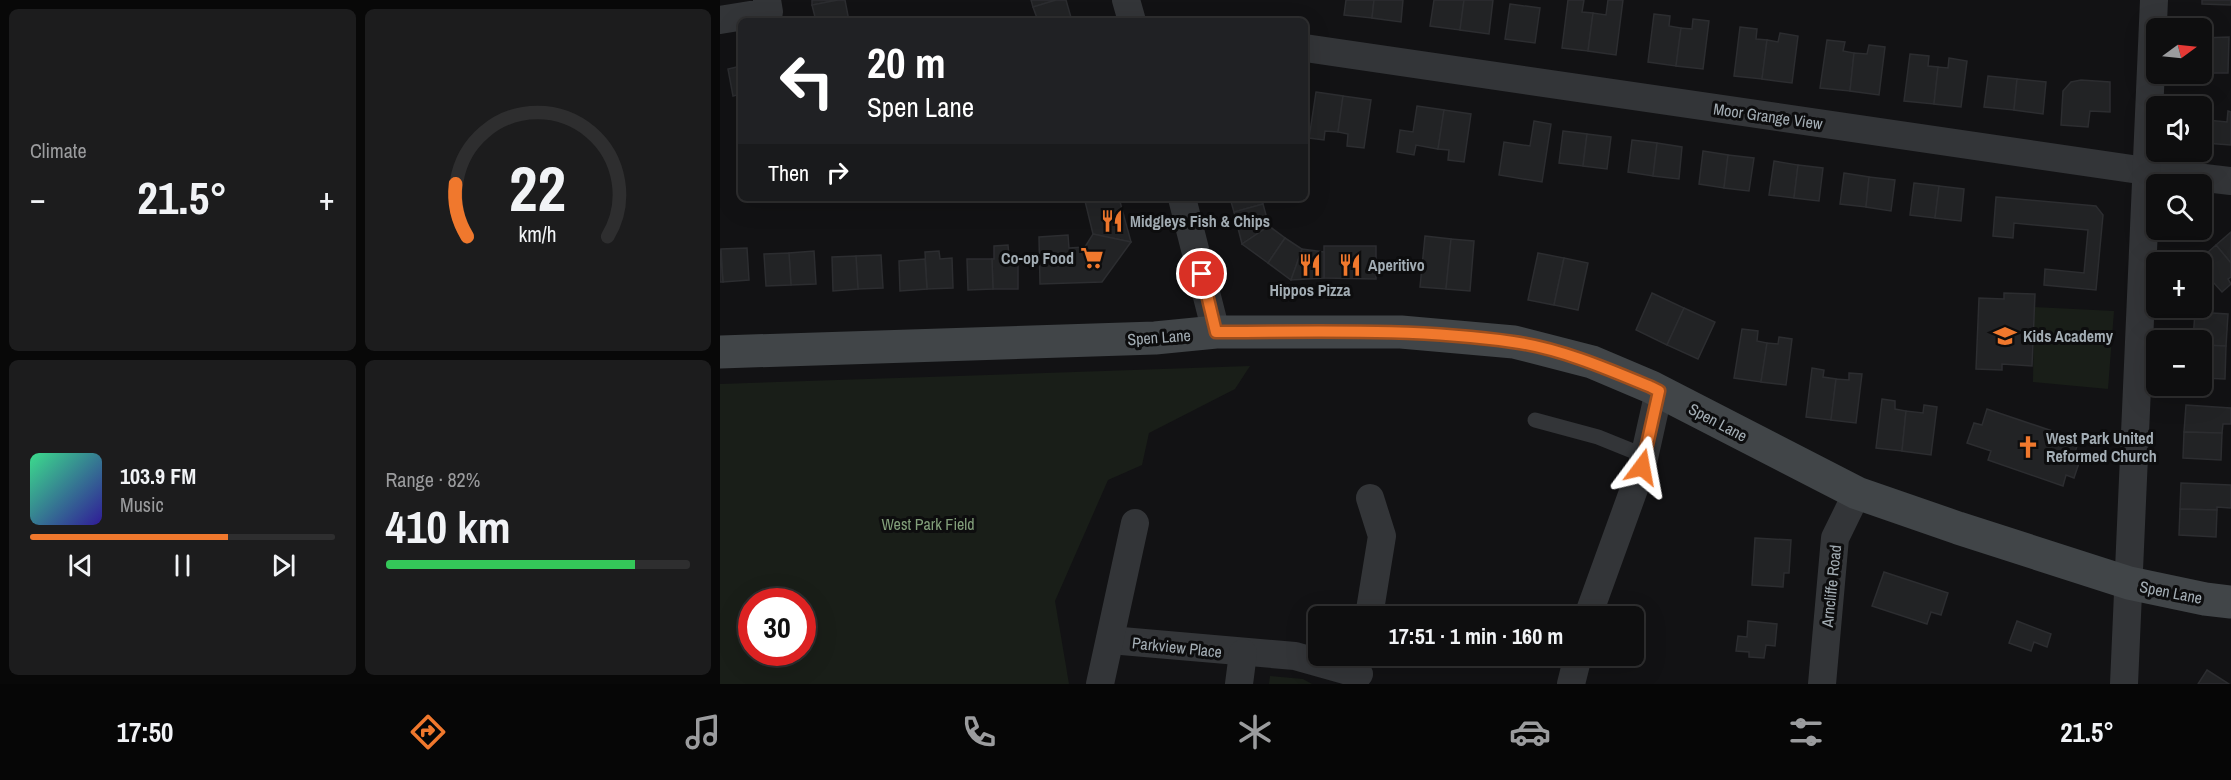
<!DOCTYPE html>
<html lang="en">
<head>
<meta charset="utf-8">
<style>
	body { margin:0; font-family:"Archivo Narrow",sans-serif; background:#1c1c1d; color:#f1f3f6; height:100vh; display:flex; flex-direction:column; font-size:22px; white-space:nowrap }
	* { box-sizing:border-box; margin:0 }
	p { font-size:20px; color:#9b9c9e }
	.icon { flex:none; width:33px; height:33px; fill:none; stroke:currentColor; stroke-width:2; stroke-linecap:round; stroke-linejoin:round }
	.map { position:relative; flex:1; overflow:hidden }
	.side { display:flex; flex-direction:column; gap:9px; padding:9px; background:#080808; width:720px }
	.side>* { flex:none }
	.hud { position:absolute; left:18px; top:18px; width:570px; height:183px; border-radius:9px; box-shadow:0 6px 24px #0002,0 0 0 2px #2e2e2f; background:#202124; color:#fff; overflow:hidden }
	.needle { width:39px; rotate:75deg }
	.tools { position:absolute; left:1426px; top:18px; display:grid; gap:12px }
	.tools a { display:grid; place-items:center; width:66px; height:66px; border-radius:9px; background:#0e0e0f; box-shadow:0 6px 24px #0002,0 0 0 2px #2e2e2f; font-size:30px }
	.speed { position:absolute; left:18px; top:588px; display:flex; gap:12px; font-size:30px; font-weight:700; text-align:center }
	.speed>* { display:grid; place-content:center; width:78px; height:78px; border-radius:50%; background:#0e0e0f; box-shadow:0 6px 24px #0002,0 0 0 2px #2e2e2f; line-height:1 }
	.speed .limit { border:9px solid #d22; background:#fff; color:#111 }
	.pin { position:absolute; display:grid; place-items:center; width:51px; height:51px; color:#fff; margin:-26px; border:3px solid #fff; border-radius:50%; box-shadow:0 2px 6px #0007 }
	.me { position:absolute; width:66px; margin:-33px; rotate:13deg; stroke-linejoin:round; filter:drop-shadow(0 0 4px #0008) }
	.turn { display:flex; align-items:center; gap:21px; height:126px; padding:0 30px; font-size:27px }
	.turn .icon { width:78px; height:78px; stroke-width:2.5 }
	.turn b { display:block; font-size:42px; line-height:51px }
	.then { display:flex; align-items:center; height:57px; padding:0 30px; background:#0003; gap:12px; font-size:22px }
	.big { font-size:45px; font-weight:800; line-height:1.1 }
	.side .card { flex:1; display:flex; flex-direction:column; justify-content:center; gap:9px; min-width:0; padding:0 21px; border-radius:9px; background:#1c1c1d }
	.side .dial { align-items:center; gap:0 }
	.dial svg { height:156px; overflow:visible; fill:none; stroke:#2e2e2f; stroke-width:7; stroke-linecap:round; text-anchor:middle }
	.dial text { fill:#f1f3f6; stroke:none }
	.song { display:flex; align-items:center; gap:18px }
	.cover { width:72px; height:72px; border-radius:9px; background:linear-gradient(135deg,hsl(150 70% 55%),hsl(250 70% 35%)) }
	.played { height:6px; border-radius:3px; background:linear-gradient(90deg,#f0782d 65%,#2e2e2f 65%) }
	.keys { display:flex; justify-content:space-around; direction:ltr }
	.heat { display:flex; justify-content:space-between; align-items:center; font-size:33px; direction:ltr }
	.charge { height:9px; border-radius:4px; background:linear-gradient(90deg,#34c759 82%,#2e2e2f 0) }
	.side .tiles { flex:1; display:grid; gap:9px; grid-template-columns:repeat(2,1fr) }
	.trip { position:absolute; left:588px; top:606px; width:336px; height:60px; border-radius:9px; background:#0e0e0f; box-shadow:0 6px 24px #0002,0 0 0 2px #2e2e2f; font-weight:800; line-height:60px; text-align:center }
	.dock { display:flex; height:96px; justify-content:space-around; align-items:center; background:#060606; color:#9b9c9e }
	.dock .icon { width:42px; height:42px }
	.dock .active { color:#f0782d }
	.dock b { font-size:27px; color:#f1f3f6 }
	main { display:flex; flex:1; min-height:0 }
	.map>svg:first-child { display:block }
</style>
</head>
<body>
<main>
<section class="side">
<div class="tiles">
<div class="card"><p>Climate</p>
<div class="heat"><a>−</a><b class="big">21.5°</b><a>+</a></div>
</div>
<div class="card dial"><svg viewBox="0 0 100 80">
<path d="M14 69A42 42 0 1 1 86 69"/>
<path d="M14 69A42 42 0 0 1 8 42" stroke="#f0782d"/>
<text x="50" y="56" font-size="32" font-weight="700">22</text>
<text x="50" y="72" font-size="11">km/h</text>
</svg></div>
<div class="card">
<div class="song"><i class="cover"></i><div><b>103.9 FM</b><p>Music</p></div></div>
<div class="played"></div>
<div class="keys"><svg class="icon" aria-label="previous" viewBox="0 0 24 24"><path d="M18 5L8 12l10 7zM5 5v14"/></svg><svg class="icon" aria-label="pause" viewBox="0 0 24 24"><path d="M8 5v14M16 5v14"/></svg><svg class="icon" aria-label="next" viewBox="0 0 24 24"><path d="M6 5l10 7-10 7zM19 5v14"/></svg></div>
</div>
<div class="card"><p>Range · 82%</p><b class="big">410 km</b><div class="charge"></div></div>
</div>
</section>
<div class="map">
<svg width="1511" height="684" viewBox="0 0 1511 684">
	<rect width="100%" height="100%" fill="#121214"/>
	<!-- green -->
	<g fill="#191e18" fill-rule="evenodd">
		<polygon points="1314,307 1394,311 1388,389 1313,382"/>
		<path d="M 530,366 L 515,389 L 429,433 L 422,465 L 388,480 L 335,601 L 349,684 L 0,684 L 0,384 ZM 32,602 L 82,602 L 82,652 L 32,652 Z"/>
		<polygon points="550,676 583,679 592,684 549,684"/>
	</g>
	<!-- building -->
	<g fill="#222325" stroke="#2c2d30" stroke-width="1.5">
		<polygon points="92,0 118,0 92,5"/>
		<polygon points="118,0 125,0 129,21 96,21 92,5"/>
		<polygon points="311,0 336,0 313,7"/>
		<polygon points="336,0 346,0 352,21 318,21 313,7"/>
		<polygon points="626,0 654,0 652,18 624,15"/>
		<polygon points="654,0 683,0 681,22 652,18"/>
		<polygon points="714,0 744,0 740,30 710,26"/>
		<polygon points="744,0 773,0 769,34 740,30"/>
		<polygon points="848,0 864,0 862,12 873,13 868,51 842,48"/>
		<polygon points="888,0 903,0 896,55 868,51 873,13 886,15"/>
		<polygon points="1482,0 1511,0 1511,5 1482,4"/>
		<polygon points="790,4 820,8 815,43 785,39"/>
		<polygon points="934,14 950,16 949,26 961,28 956,66 928,62"/>
		<polygon points="973,19 989,21 983,69 956,66 961,28 972,29"/>
		<polygon points="1020,27 1037,29 1036,39 1047,40 1042,79 1014,76"/>
		<polygon points="1060,33 1078,36 1072,83 1042,79 1047,40 1058,42"/>
		<polygon points="1509,37 1508,73 1482,73 1482,38"/>
		<polygon points="1107,40 1125,42 1123,51 1134,53 1130,91 1100,88"/>
		<polygon points="1149,45 1165,47 1159,95 1130,91 1134,53 1147,54"/>
		<polygon points="1190,54 1209,56 1208,66 1218,67 1214,104 1184,101"/>
		<polygon points="1229,58 1247,61 1241,107 1214,104 1218,67 1228,68"/>
		<polygon points="21,66 21,94 13,96 8,69"/>
		<polygon points="1268,76 1297,79 1294,110 1264,107"/>
		<polygon points="1297,79 1326,82 1323,114 1294,110"/>
		<polygon points="1361,80 1390,82 1390,112 1370,111 1368,127 1341,125 1343,91 1351,82"/>
		<polygon points="596,92 623,96 618,132 605,131 604,140 589,138"/>
		<polygon points="623,96 651,100 644,148 627,146 628,134 618,132"/>
		<polygon points="697,106 724,110 718,149 696,145 694,155 677,152 680,130 693,132"/>
		<polygon points="724,110 751,114 744,162 728,160 729,150 718,149"/>
		<polygon points="1508,111 1511,112 1511,145 1485,143 1487,120 1507,122"/>
		<polygon points="814,121 831,124 822,182 779,175 784,142 810,146"/>
		<polygon points="843,131 867,134 863,166 839,163"/>
		<polygon points="867,134 891,137 887,169 863,166"/>
		<polygon points="912,140 937,143 933,176 908,172"/>
		<polygon points="937,143 962,147 959,179 933,176"/>
		<polygon points="983,151 1008,155 1004,188 979,184"/>
		<polygon points="1008,155 1034,158 1029,191 1004,188"/>
		<polygon points="1054,161 1078,165 1074,198 1049,195"/>
		<polygon points="1078,165 1103,168 1099,201 1074,198"/>
		<polygon points="1124,173 1149,177 1146,207 1120,204"/>
		<polygon points="1149,177 1175,180 1171,211 1146,207"/>
		<polygon points="1194,183 1219,186 1215,218 1190,215"/>
		<polygon points="1219,186 1244,189 1241,221 1215,218"/>
		<polygon points="1276,197 1376,206 1383,215 1376,290 1324,285 1325,269 1364,273 1368,230 1294,223 1293,238 1273,236"/>
		<polygon points="374,198 399,198 411,242 373,234 365,201"/>
		<polygon points="510,198 541,198 543,204 514,212"/>
		<polygon points="543,204 549,226 522,244 514,212"/>
		<polygon points="549,226 565,238 548,263 522,244"/>
		<polygon points="1511,232 1511,263 1496,245"/>
		<polygon points="373,234 411,242 382,282 320,284 319,237 348,235 349,248 365,247"/>
		<polygon points="705,236 731,239 726,289 700,287"/>
		<polygon points="565,238 582,249 571,280 548,263"/>
		<polygon points="731,239 754,241 750,291 726,289"/>
		<polygon points="288,245 289,256 298,256 298,289 273,289 272,259 274,259 274,246"/>
		<polygon points="1496,245 1511,263 1511,277 1508,279 1511,284 1502,292 1482,270 1482,262 1477,262"/>
		<polygon points="604,246 656,246 656,279 604,278"/>
		<polygon points="27,248 29,280 3,282 1,249"/>
		<polygon points="0,249 3,282 0,282"/>
		<polygon points="582,249 604,252 604,278 571,280"/>
		<polygon points="94,251 96,284 71,285 69,253"/>
		<polygon points="219,251 220,259 232,258 233,288 207,289 205,252"/>
		<polygon points="69,253 71,285 46,286 44,254"/>
		<polygon points="818,253 844,258 834,305 808,300"/>
		<polygon points="161,255 163,288 138,289 136,256"/>
		<polygon points="136,256 138,289 113,291 112,257"/>
		<polygon points="844,258 868,263 858,310 834,305"/>
		<polygon points="205,259 207,289 180,291 179,261"/>
		<polygon points="247,259 272,259 273,289 248,290"/>
		<polygon points="932,293 964,308 947,345 916,330"/>
		<polygon points="1284,293 1315,294 1312,366 1282,364 1282,370 1256,369 1259,298 1284,299"/>
		<polygon points="964,308 995,322 978,359 947,345"/>
		<polygon points="1475,312 1508,314 1506,346 1482,345 1482,340 1473,340"/>
		<polygon points="1022,329 1038,331 1037,341 1047,343 1041,382 1014,378"/>
		<polygon points="1059,337 1072,339 1066,385 1041,382 1047,343 1058,344"/>
		<polygon points="1482,345 1506,346 1505,379 1482,378"/>
		<polygon points="1092,368 1104,370 1103,377 1116,379 1111,420 1086,417"/>
		<polygon points="1129,373 1142,374 1136,423 1111,420 1116,379 1129,380"/>
		<polygon points="1162,399 1175,401 1175,409 1186,411 1182,451 1156,448"/>
		<polygon points="1204,405 1217,407 1211,455 1182,451 1186,411 1203,413"/>
		<polygon points="1466,405 1511,408 1511,424 1503,424 1502,433 1464,432"/>
		<polygon points="1267,409 1359,440 1355,452 1362,454 1354,478 1346,475 1343,486 1268,460 1271,451 1247,443 1254,423 1262,425"/>
		<polygon points="1464,432 1502,433 1501,460 1463,458"/>
		<polygon points="1461,483 1511,485 1511,508 1497,507 1497,510 1460,509"/>
		<polygon points="1460,509 1497,510 1496,537 1459,535"/>
		<polygon points="1035,538 1071,540 1069,573 1064,573 1063,587 1032,585"/>
		<polygon points="1164,572 1228,593 1221,615 1211,612 1207,624 1152,606"/>
		<polygon points="1028,621 1057,624 1055,646 1046,645 1044,658 1029,657 1029,652 1016,651 1018,636 1027,637"/>
		<polygon points="1297,621 1331,634 1327,647 1314,642 1311,651 1289,643"/>
		<polygon points="1487,670 1509,684 1478,684"/>
	</g>
	<g fill="none" stroke-linecap="round" stroke-linejoin="round">
		<!-- lane -->
		<polyline stroke="#333538" stroke-width="15" points="815,420 878,437 925,456"/>
		<!-- street -->
		<g stroke="#333538" stroke-width="28">
			<polyline points="406,0 412,21"/>
			<polyline points="0,20 49,12 47,0"/>
			<polyline points="585,48 1426,171 1511,181"/>
			<polyline points="462,198 496,332"/>
			<polyline points="649,616 662,536 650,498"/>
			<polyline points="868,616 922,467 939,391"/>
			<polyline points="390,640 575,656 639,674"/>
			<polyline points="380,684 415,523"/>
			<polyline points="519,684 523,653"/>
			<polyline points="851,684 858,656"/>
			<polyline points="1102,684 1115,538 1137,493"/>
			<polyline points="1404,684 1434,0"/>
		</g>
		<!-- secondary -->
		<polyline stroke="#414548" stroke-width="33" points="0,352 435,338 496,332 681,332 794,342 872,362 931,387 1137,493 1238,528 1409,583 1485,599 1511,602"/>
	</g>
	<g fill="none" stroke-linecap="round" stroke-linejoin="round">
		<!-- route casing -->
		<g stroke="#9c4e1d" stroke-width="15">
			<path id="route" d="M 482,274 L 496,332 C 594,332 694,328 793,342 C 839,348 888,369 931,387 L 939,391 L 922,467"/>
		</g>
		<!-- route -->
		<use href="#route" stroke="#f0782d" stroke-width="10"/>
	</g>
	<!-- icons -->
	<defs>
		<g id="restaurant-bare" transform="scale(1.8)"><path d="M-5-6h1v4h1v-4h1v4h1v-4h1v5L-1.5 .5V6h-2V.5L-5-1ZM5-6V6H3V1.5H1.5Q1.5-4 5-6Z" fill="#f0782d" stroke="#0d0d0e" stroke-width="2.5" paint-order="stroke"/></g>
		<g id="supermarket-bare" transform="scale(1.8)"><path d="M-6-5.5h2.5l.6 2H6L4.5 2H-2.5L-4.4-4H-6ZM-1.5 3.2a1.3 1.3 0 1 0 .1 0ZM3 3.2a1.3 1.3 0 1 0 .1 0Z" fill="#f0782d" stroke="#0d0d0e" stroke-width="2.5" paint-order="stroke"/></g>
		<g id="school-bare" transform="scale(1.8)"><path d="M0-5L7-2L0 1L-7-2ZM-4 1L0 2.5L4 1V4Q0 6-4 4Z" fill="#f0782d" stroke="#0d0d0e" stroke-width="2.5" paint-order="stroke"/></g>
		<g id="church-bare" transform="scale(1.8)"><path d="M-1.2-6h2.4v3.5h3.3v2.4h-3.3V6h-2.4V-.1h-3.3v-2.4h3.3Z" fill="#f0782d" stroke="#0d0d0e" stroke-width="2.5" paint-order="stroke"/></g>
	</defs>
	<g fill-rule="evenodd">
		<use href="#restaurant-bare" x="392" y="221"/>
		<use href="#supermarket-bare" x="372" y="258"/>
		<use href="#restaurant-bare" x="590" y="265"/>
		<use href="#restaurant-bare" x="630" y="265"/>
		<use href="#school-bare" x="1285" y="336"/>
		<use href="#church-bare" x="1308" y="447"/>
	</g>
	<g text-anchor="middle" dominant-baseline="central" stroke-width="6" stroke-linejoin="round" paint-order="stroke">
		<!-- street labels -->
		<g font-size="16" fill="#a3adb4" stroke="#0d0d0e">
			<text transform="translate(1048 116) rotate(8)">Moor Grange View</text>
			<text transform="translate(439 337) rotate(-4)">Spen Lane</text>
			<text transform="translate(998 422) rotate(28)">Spen Lane</text>
			<text transform="translate(1111 586) rotate(-84)">Arncliffe Road</text>
			<text transform="translate(1451 592) rotate(11)">Spen Lane</text>
			<text transform="translate(457 647) rotate(6)">Parkview Place</text>
		</g>
		<!-- poi labels -->
		<g font-size="16" font-weight="bold" fill="#a3adb4" stroke="#0d0d0e" text-anchor="start">
			<text x="410" y="221">Midgleys Fish &amp; Chips</text>
			<text x="354" y="258" text-anchor="end">Co-op Food</text>
			<text x="648" y="265">Aperitivo</text>
			<text x="590" y="290" text-anchor="middle">Hippos Pizza</text>
			<text x="1303" y="336">Kids Academy</text>
			<text x="1326" y="438">West Park United<tspan x="1326" dy="18">Reformed Church</tspan></text>
		</g>
		<!-- park labels -->
		<g font-size="16" fill="#829f7a" stroke="#0d0d0e">
			<text x="208" y="524">West Park Field</text>
		</g>
	</g>
</svg>
<div class="tools">
<a><svg class="needle" viewBox="-14 -14 28 28"><path d="M0-13l5 13h-10z" fill="#e53935"/><path d="M0 13l5-13h-10z" fill="#9b9c9e"/></svg></a>
<a><svg class="icon" aria-label="sound" viewBox="0 0 24 24"><path d="M4 9h4l5-4v14l-5-4H4zM17 9q2 3 0 6"/></svg></a>
<a><svg class="icon" aria-label="search" viewBox="0 0 24 24"><circle cx="10" cy="10" r="6"/><path d="M15 15l6 6"/></svg></a>
<a>+</a>
<a>−</a>
</div>
<div class="speed"><div class="limit">30</div></div>
<div class="pin" style="left:482px;top:274px;background:#d93025"><svg class="icon" aria-label="arrive" viewBox="0 0 24 24"><path d="M6 21V4h12l-3 4 3 4H6"/></svg></div>
<svg class="me" style="left:922px;top:467px" viewBox="-20 -20 40 40"><path d="M0-17L14 15 0 8-14 15z" fill="#f0782d" stroke="#fff" stroke-width="4"/></svg>
<div class="trip">17:51 · 1 min · 160 m</div>
<div class="hud">
<div class="turn"><svg class="icon" aria-label="left" viewBox="0 0 24 24"><path d="M17 20v-9H6M10 6l-5 5 5 5"/></svg><div><b>20 m</b>Spen Lane</div></div>
<div class="then">Then<svg class="icon" aria-label="right" viewBox="0 0 24 24"><path d="M7 20v-9h11M14 6l5 5-5 5"/></svg></div>
</div>
</div>
</main>
<nav class="dock">
<b>17:50</b>
<svg class="icon active" aria-label="directions" viewBox="0 0 24 24"><path d="M12 3l9 9-9 9-9-9zM9 14v-3h6M13 9l2 2-2 2"/></svg>
<svg class="icon" aria-label="music" viewBox="0 0 24 24"><path d="M9 18V5l10-2v13"/><circle cx="6" cy="18" r="3"/><circle cx="16" cy="16" r="3"/></svg>
<svg class="icon" aria-label="phone" viewBox="0 0 24 24"><path d="M5 4h4l2 5-3 2q2 4 5 5l2-3 5 2v4C11 20 4 13 5 4z"/></svg>
<svg class="icon" aria-label="climate" viewBox="0 0 24 24"><path d="M12 3v18M4 7l16 10M4 17L20 7"/></svg>
<svg class="icon" aria-label="car" viewBox="0 0 24 24"><path d="M5 17H2v-5l4-1 3-4h7l3 4 3 1v5h-3M9 17h6M6 11h13"/><circle cx="7" cy="17" r="2"/><circle cx="17" cy="17" r="2"/></svg>
<svg class="icon" aria-label="filters" viewBox="0 0 24 24"><path d="M4 7h16M4 17h16"/><circle cx="9" cy="7" r="2"/><circle cx="15" cy="17" r="2"/></svg>
<b>21.5°</b>
</nav>
</body>
</html>
